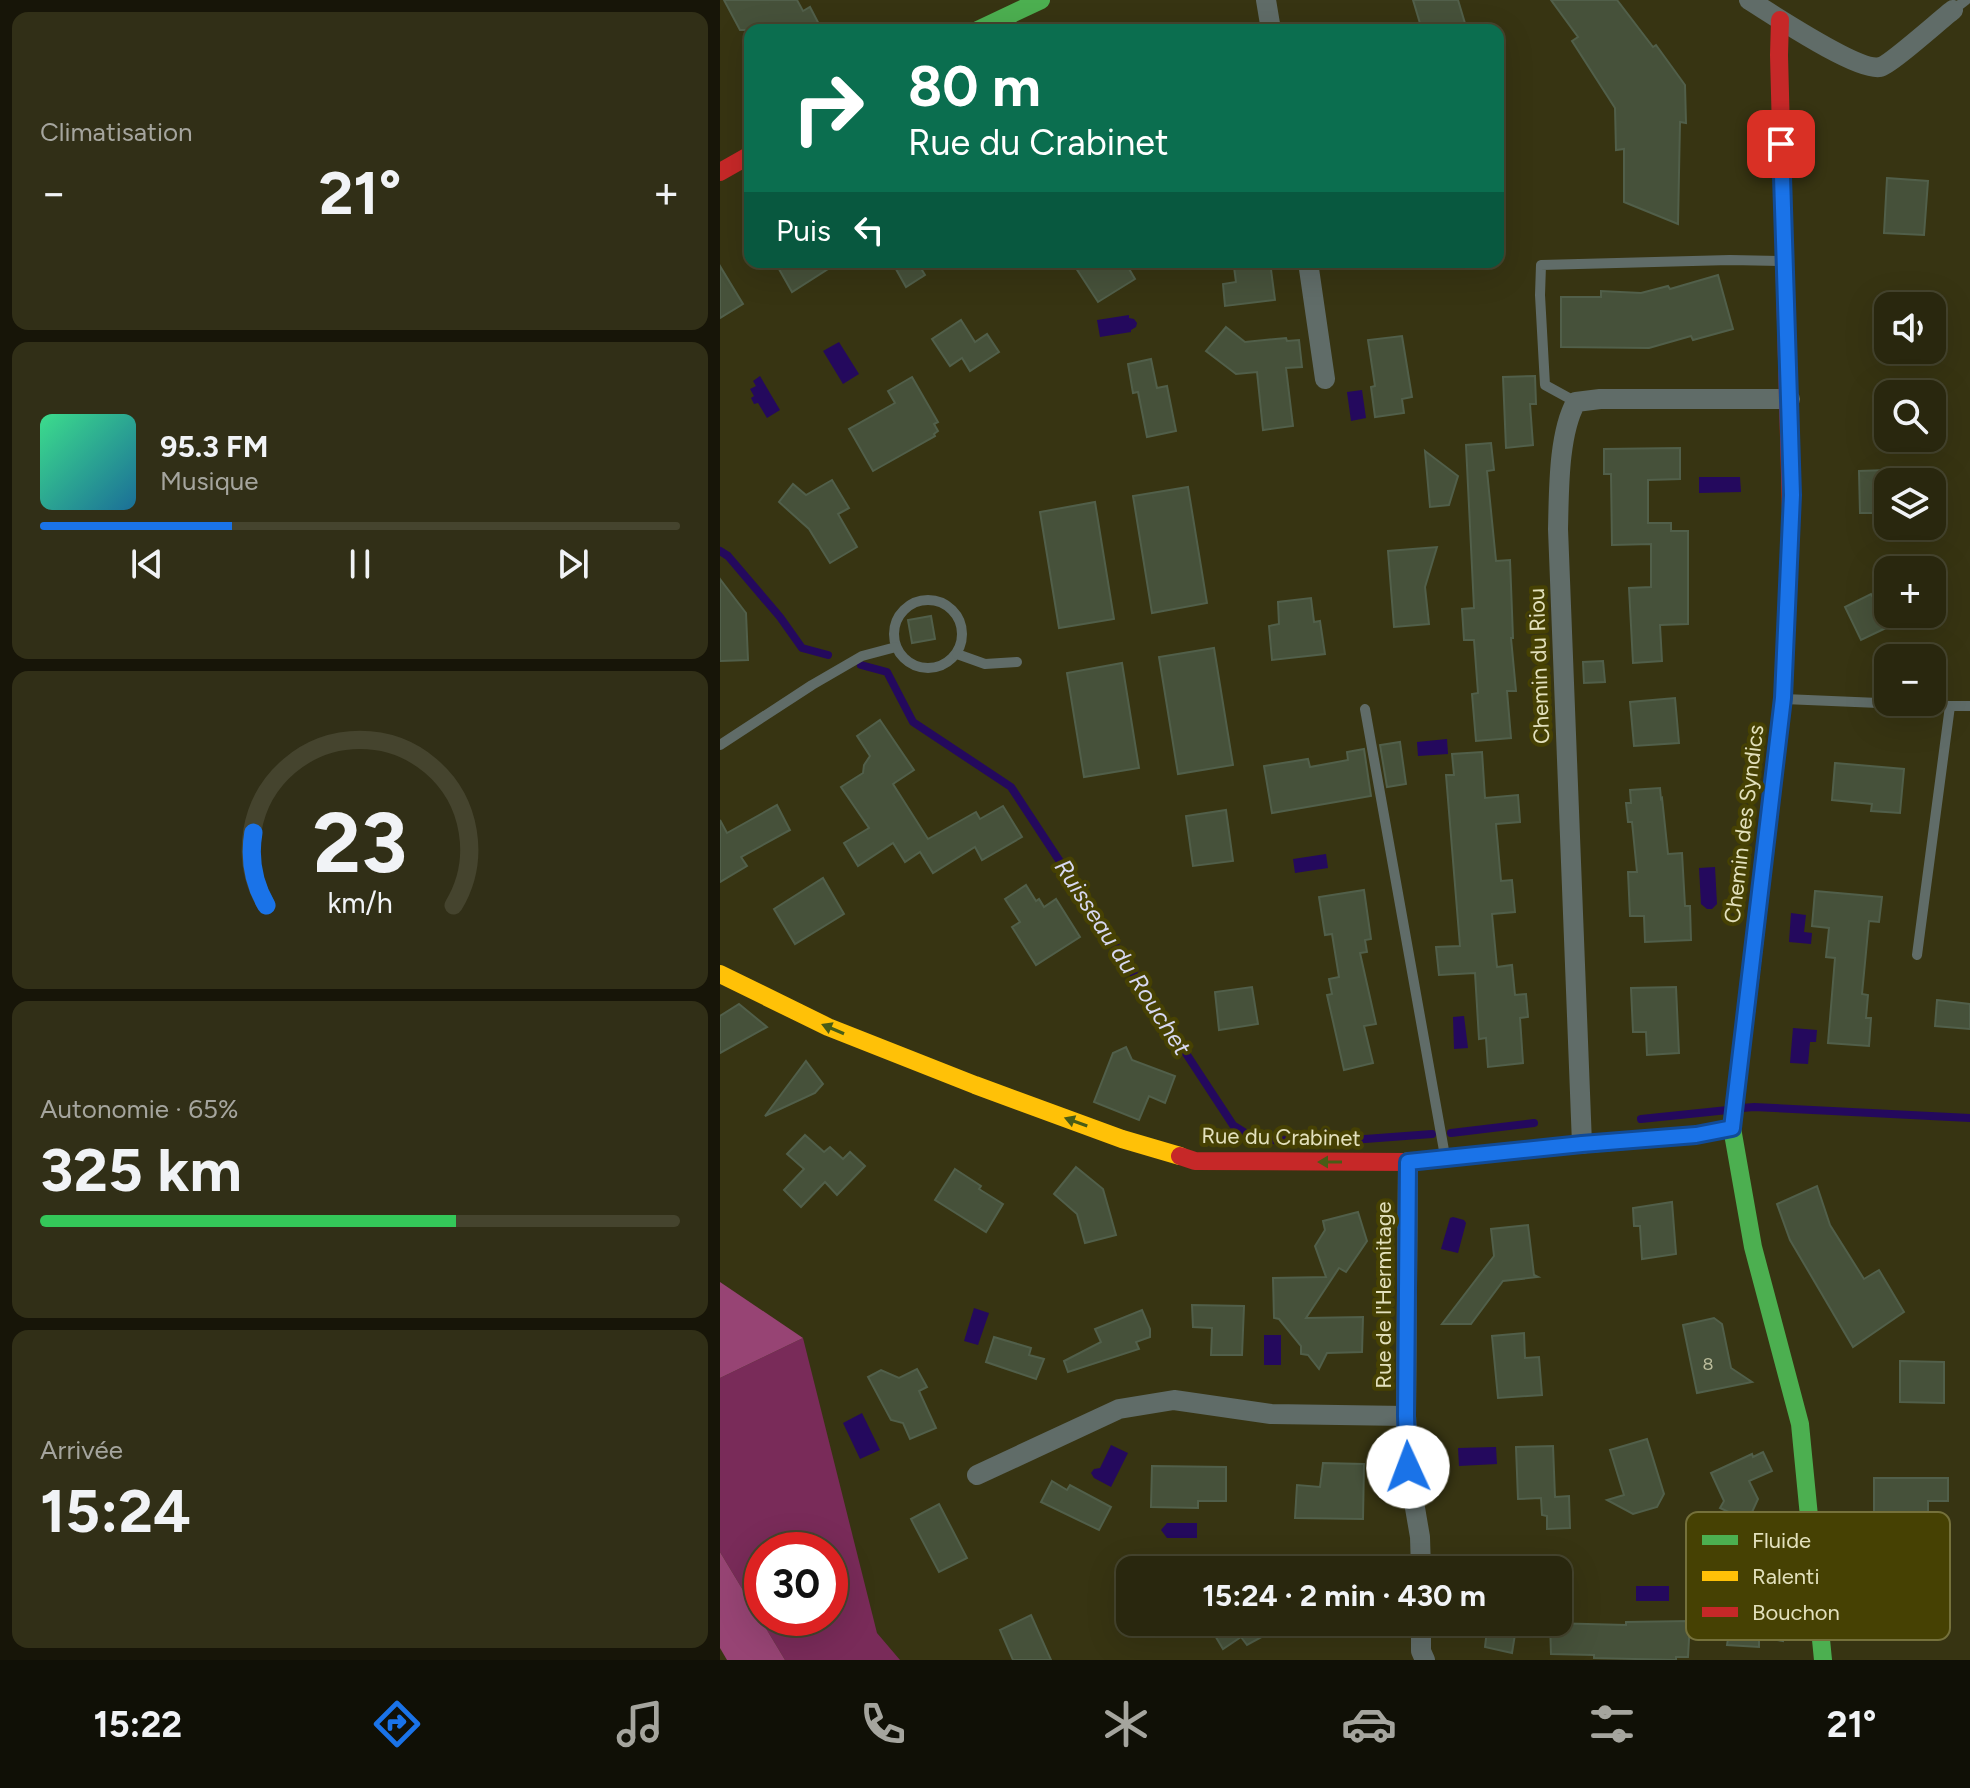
<!DOCTYPE html>
<html lang="fr">
<head>
<meta charset="utf-8">
<style>
	body { margin:0; font-family:Figtree,sans-serif; background:#312f17; color:#f1f3f6; height:100vh; display:flex; flex-direction:column; font-size:30px; white-space:nowrap }
	* { box-sizing:border-box; margin:0 }
	p { font-size:26px; color:#a5a59e }
	.icon { flex:none; width:44px; height:44px; fill:none; stroke:currentColor; stroke-width:2; stroke-linecap:round; stroke-linejoin:round }
	.map { position:relative; flex:1; overflow:hidden }
	.side { display:flex; flex-direction:column; gap:12px; padding:12px; background:#171508; width:720px }
	.side>* { flex:none }
	.banner { position:absolute; left:24px; top:24px; width:760px; height:244px; border-radius:16px; box-shadow:0 8px 32px #0002,0 0 0 2px #45442e; background:#0b6e4f; color:#fff; overflow:hidden }
	.buttons { position:absolute; left:1154px; top:292px; display:grid; gap:16px }
	.buttons a { display:grid; place-items:center; width:72px; height:72px; border-radius:16px; background:#29270e; box-shadow:0 8px 32px #0002,0 0 0 2px #45442e; font-size:40px }
	.speed { position:absolute; left:24px; top:1532px; display:flex; gap:16px; font-size:40px; font-weight:700; text-align:center }
	.speed>* { display:grid; place-content:center; width:104px; height:104px; border-radius:50%; background:#29270e; box-shadow:0 8px 32px #0002,0 0 0 2px #45442e; line-height:1 }
	.speed .limit { border:12px solid #d22; background:#fff; color:#111 }
	.pin { position:absolute; display:grid; place-items:center; width:68px; height:68px; color:#fff; margin:-34px; border-radius:16px; box-shadow:0 4px 12px #0006 }
	.me { position:absolute; width:88px; margin:-44px; rotate:358deg; stroke-linejoin:round; filter:drop-shadow(0 0 6px #0008) }
	.turn { display:flex; align-items:center; gap:28px; height:168px; padding:0 32px; font-size:36px }
	.turn .icon { width:104px; height:104px; stroke-width:2.5 }
	.turn b { display:block; font-size:56px; line-height:68px }
	.then { display:flex; align-items:center; height:76px; padding:0 32px; background:#0003; gap:16px; font-size:30px }
	.big { font-size:60px; font-weight:700; line-height:1.1 }
	.side .tile { flex:1; display:flex; flex-direction:column; justify-content:center; gap:12px; min-width:0; padding:0 28px; border-radius:16px; background:#312f17 }
	.side .dial { align-items:center; gap:0 }
	.dial svg { height:208px; overflow:visible; fill:none; stroke:#45442e; stroke-width:7; stroke-linecap:round; text-anchor:middle }
	.dial text { fill:#f1f3f6; stroke:none }
	.song { display:flex; align-items:center; gap:24px }
	.cover { width:96px; height:96px; border-radius:12px; background:linear-gradient(135deg,hsl(150 70% 55%),hsl(200 70% 35%)) }
	.played { height:8px; border-radius:4px; background:linear-gradient(90deg,#1a73e8 30%,#45442e 30%) }
	.keys { display:flex; justify-content:space-around; direction:ltr }
	.heat { display:flex; justify-content:space-between; align-items:center; font-size:44px; direction:ltr }
	.charge { height:12px; border-radius:6px; background:linear-gradient(90deg,#34c759 65%,#45442e 0) }
	.trip { position:absolute; left:396px; top:1556px; width:456px; height:80px; border-radius:16px; background:#29270e; box-shadow:0 8px 32px #0002,0 0 0 2px #45442e; font-weight:700; line-height:80px; text-align:center }
	.tab-bar { display:flex; height:128px; justify-content:space-around; align-items:center; background:#101006; color:#a5a59e }
	.tab-bar .icon { width:56px; height:56px }
	.tab-bar .selected { color:#1a73e8 }
	.tab-bar b { font-size:36px; color:#f1f3f6 }
	main { display:flex; flex:1; min-height:0 }
	.map>svg:first-child { display:block }
</style>
</head>
<body>
<main>
<section class="side">
<div class="tile"><p>Climatisation</p>
<div class="heat"><a>−</a><b class="big">21°</b><a>+</a></div>
</div>
<div class="tile">
<div class="song"><i class="cover"></i><div><b>95.3 FM</b><p>Musique</p></div></div>
<div class="played"></div>
<div class="keys"><svg class="icon" aria-label="previous" viewBox="0 0 24 24"><path d="M18 5L8 12l10 7zM5 5v14"/></svg><svg class="icon" aria-label="pause" viewBox="0 0 24 24"><path d="M8 5v14M16 5v14"/></svg><svg class="icon" aria-label="next" viewBox="0 0 24 24"><path d="M6 5l10 7-10 7zM19 5v14"/></svg></div>
</div>
<div class="tile dial"><svg viewBox="0 0 100 80">
<path d="M14 69A42 42 0 1 1 86 69"/>
<path d="M14 69A42 42 0 0 1 9 41" stroke="#1a73e8"/>
<text x="50" y="56" font-size="32" font-weight="700">23</text>
<text x="50" y="72" font-size="11">km/h</text>
</svg></div>
<div class="tile"><p>Autonomie · 65%</p><b class="big">325 km</b><div class="charge"></div></div>
<div class="tile"><p>Arrivée</p><b class="big">15:24</b></div>
</section>
<div class="map">
<svg width="1250" height="1660" viewBox="0 0 1250 1660">
	<rect width="100%" height="100%" fill="#373412"/>
	<!-- green -->
	<path fill="#792b59" fill-rule="evenodd" d="M 83,1338 L 157,1633 L 180,1660 L 65,1660 L 0,1552 L 0,1378 ZM 42,1550 L 110,1550 L 110,1618 L 42,1618 Z"/>
	<!-- forest -->
	<g fill="#974474">
		<polygon points="0,1282 83,1338 0,1378"/>
		<polygon points="0,1552 65,1660 7,1660 0,1648"/>
	</g>
	<!-- water -->
	<g fill="#24095d">
		<polygon points="409,315 409,318 414,319 417,323 416,327 411,330 411,332 380,337 377,320"/>
		<polygon points="119,342 139,374 123,384 103,351"/>
		<polygon points="40,376 60,410 47,418 38,403 34,404 31,398 34,396 30,389 36,386 33,381"/>
		<polygon points="642,390 646,418 631,421 627,392"/>
		<polygon points="979,477 1020,477 1021,492 979,493"/>
		<polygon points="727,739 728,754 698,756 697,742"/>
		<polygon points="606,854 608,868 575,873 573,859"/>
		<polygon points="995,867 997,904 992,909 987,909 981,904 979,868"/>
		<polygon points="1071,913 1086,915 1084,932 1092,933 1091,944 1069,942"/>
		<polygon points="744,1016 748,1048 734,1049 733,1017"/>
		<polygon points="1073,1028 1097,1030 1096,1042 1090,1042 1088,1064 1070,1063"/>
		<polygon points="733,1217 744,1220 746,1223 738,1253 721,1249 730,1218"/>
		<polygon points="254,1308 269,1313 258,1345 244,1341"/>
		<rect x="544" y="1335" width="17" height="30"/>
		<polygon points="142,1413 160,1450 140,1459 123,1423"/>
		<polygon points="391,1445 408,1453 391,1487 374,1478 371,1473 374,1469 380,1468"/>
		<polygon points="776,1447 777,1464 739,1466 738,1448"/>
		<polygon points="447,1523 477,1523 477,1538 447,1538 441,1530"/>
		<rect x="916" y="1586" width="33" height="15"/>
	</g>
	<g fill="none" stroke-linecap="round" stroke-linejoin="round">
		<!-- stream -->
		<g stroke="#24095d" stroke-width="8">
			<polyline points="0,551 8,556 60,617 82,648 108,655"/>
			<polyline points="141,665 167,672 193,722 291,787 513,1125 535,1139 605,1142 712,1134"/>
			<polyline points="1022,1108 1034,1107 1250,1118"/>
			<polyline points="921,1119 1008,1110"/>
			<polyline points="731,1133 814,1123"/>
		</g>
	</g>
	<!-- building -->
	<g fill="#46513a" stroke="#515f4a" stroke-width="2">
		<polygon points="4,0 77,0 83,11 90,7 102,30 20,30"/>
		<polygon points="693,0 738,0 747,30 702,30"/>
		<polygon points="831,0 897,0 933,47 936,45 965,85 966,123 960,122 958,224 904,202 904,149 896,150 895,108 852,41 858,37"/>
		<polygon points="1167,178 1208,181 1204,235 1164,233"/>
		<polygon points="55,262 119,262 72,292"/>
		<polygon points="172,262 197,262 205,275 186,287"/>
		<polygon points="352,262 405,262 415,279 378,302"/>
		<polygon points="530,262 550,262 555,300 505,306 503,284 516,282 514,267 531,265"/>
		<polygon points="0,266 23,304 0,318"/>
		<polygon points="998,275 1013,329 973,340 971,336 929,348 841,347 841,297 881,297 881,291 921,293 948,286 950,289"/>
		<polygon points="241,320 255,342 267,334 279,352 250,371 242,358 230,366 212,339"/>
		<polygon points="506,327 525,342 566,338 567,341 579,340 582,367 566,368 573,426 543,430 537,372 516,374 486,351"/>
		<polygon points="682,336 692,397 682,399 684,413 655,417 651,387 655,386 648,340"/>
		<polygon points="431,359 437,388 447,386 456,431 427,437 418,392 413,393 408,364"/>
		<polygon points="815,376 816,404 810,404 813,445 786,448 783,377"/>
		<polygon points="192,377 218,422 214,424 218,431 214,434 215,436 153,471 129,429 175,403 168,391"/>
		<polygon points="771,443 774,470 767,471 776,561 790,560 793,638 791,638 796,691 787,691 791,738 756,741 752,694 758,693 754,640 744,640 742,609 754,608 746,445"/>
		<polygon points="960,448 960,479 928,480 928,523 951,523 951,531 968,531 968,624 940,625 942,661 913,663 909,588 931,587 931,544 892,545 891,474 884,474 884,449"/>
		<polygon points="705,451 738,476 729,505 710,507"/>
		<polygon points="1168,470 1168,513 1140,513 1139,471"/>
		<polygon points="112,480 129,508 118,514 137,547 110,563 89,529 59,502 73,484 86,495"/>
		<polygon points="468,487 487,603 432,613 413,496"/>
		<polygon points="375,502 394,619 339,628 320,512"/>
		<polygon points="717,547 705,587 709,624 674,627 668,551"/>
		<polygon points="0,579 26,613 28,660 0,661"/>
		<polygon points="1168,592 1168,627 1141,640 1125,607 1151,594 1154,599"/>
		<polygon points="591,598 594,622 600,621 605,654 552,660 549,626 559,624 558,602"/>
		<polygon points="211,616 215,639 192,643 188,620"/>
		<polygon points="494,648 513,765 458,774 439,657"/>
		<polygon points="883,661 885,682 864,683 863,662"/>
		<polygon points="402,663 419,768 364,777 347,673"/>
		<polygon points="955,698 959,743 914,746 910,702"/>
		<polygon points="160,720 194,770 173,784 208,839 256,812 260,819 283,806 302,837 262,860 255,847 213,873 200,852 185,862 173,843 138,866 124,843 149,828 121,787 143,773 144,765 150,756 137,736"/>
		<polygon points="680,742 686,784 667,787 660,745"/>
		<polygon points="644,749 651,796 552,813 544,766 588,759 590,767 628,760 627,752"/>
		<polygon points="762,752 765,798 798,795 800,822 776,824 781,881 792,880 795,912 772,914 777,967 792,965 795,995 806,994 808,1017 800,1018 803,1063 768,1067 766,1038 759,1039 755,973 719,975 716,947 740,946 726,775 734,775 732,754"/>
		<polygon points="1115,763 1184,769 1180,813 1151,811 1152,804 1112,800"/>
		<polygon points="940,788 941,799 942,798 948,854 962,853 965,906 970,906 971,940 925,942 924,916 910,916 908,872 917,872 912,822 908,822 906,803 911,803 910,790"/>
		<polygon points="57,805 70,830 21,857 27,866 0,882 0,820 7,833"/>
		<polygon points="506,810 513,861 473,866 466,816"/>
		<polygon points="103,878 124,914 75,944 54,909"/>
		<polygon points="306,885 316,901 319,899 324,907 336,899 360,937 316,965 292,927 300,922 285,899"/>
		<polygon points="644,890 651,939 645,940 647,952 640,953 656,1024 644,1026 653,1063 624,1070 607,995 612,994 609,979 619,977 612,934 605,935 599,897"/>
		<polygon points="1095,891 1162,897 1159,922 1149,921 1142,994 1148,995 1146,1018 1151,1018 1149,1046 1108,1043 1115,958 1106,957 1109,928 1092,926"/>
		<polygon points="532,987 538,1024 499,1030 495,992"/>
		<polygon points="956,987 959,1053 927,1055 926,1032 913,1032 911,988"/>
		<polygon points="1217,1000 1250,1004 1250,1029 1215,1026"/>
		<polygon points="19,1004 47,1027 0,1053 0,1016"/>
		<polygon points="406,1047 412,1060 455,1076 445,1103 429,1096 419,1120 374,1102 393,1053"/>
		<polygon points="86,1061 103,1084 95,1093 45,1116"/>
		<polygon points="85,1135 104,1152 110,1147 123,1159 130,1152 145,1166 117,1195 105,1182 81,1207 64,1190 84,1169 67,1154"/>
		<polygon points="356,1167 383,1189 396,1235 365,1243 357,1214 334,1194"/>
		<polygon points="235,1169 261,1186 259,1189 283,1204 266,1232 215,1200"/>
		<polygon points="1097,1186 1110,1225 1144,1279 1159,1270 1184,1312 1133,1347 1070,1240 1057,1204"/>
		<polygon points="952,1202 956,1254 922,1259 920,1226 914,1226 913,1208"/>
		<polygon points="638,1212 647,1241 626,1272 619,1268 586,1318 643,1317 642,1352 607,1353 599,1369 588,1355 581,1354 581,1346 559,1319 554,1318 553,1278 606,1277 595,1246 605,1230 603,1221"/>
		<polygon points="808,1225 814,1275 818,1277 783,1281 751,1324 722,1324 774,1256 771,1229"/>
		<polygon points="472,1305 524,1306 522,1355 491,1355 492,1328 473,1327"/>
		<polygon points="422,1310 430,1329 430,1337 416,1342 419,1349 348,1372 344,1361 381,1342 375,1329"/>
		<polygon points="994,1318 1002,1324 1011,1368 1032,1382 977,1393 963,1325"/>
		<polygon points="804,1333 805,1358 819,1357 822,1395 778,1398 772,1336"/>
		<polygon points="274,1337 311,1348 309,1355 324,1359 316,1379 266,1362"/>
		<polygon points="1180,1361 1224,1362 1224,1403 1180,1402"/>
		<polygon points="197,1369 207,1387 199,1391 216,1428 190,1439 183,1423 171,1420 148,1377 161,1370 179,1378"/>
		<polygon points="927,1439 944,1494 937,1507 913,1514 887,1500 904,1495 890,1450"/>
		<polygon points="833,1446 835,1497 849,1496 850,1528 827,1529 827,1516 822,1515 821,1498 798,1499 796,1447"/>
		<polygon points="1043,1452 1052,1471 1029,1481 1038,1499 1028,1521 1000,1508 1004,1501 991,1473 1032,1454 1033,1457"/>
		<polygon points="603,1463 644,1464 643,1519 575,1518 577,1485 600,1487"/>
		<polygon points="432,1466 506,1467 506,1501 478,1501 478,1508 431,1507"/>
		<polygon points="1154,1478 1228,1478 1228,1501 1208,1501 1208,1558 1229,1558 1229,1594 1159,1593 1160,1531 1154,1531"/>
		<polygon points="332,1481 347,1490 350,1485 391,1507 379,1530 321,1502"/>
		<polygon points="219,1504 247,1558 219,1572 191,1519"/>
		<polygon points="1063,1607 1063,1641 1039,1637 1039,1647 1007,1645 1013,1608"/>
		<polygon points="311,1615 331,1660 293,1660 280,1630"/>
		<polygon points="970,1621 968,1657 956,1657 956,1660 874,1658 874,1655 831,1654 830,1623 906,1625 906,1622"/>
		<polygon points="487,1622 569,1622 527,1645 521,1637 503,1649"/>
		<polygon points="768,1622 797,1622 792,1653 765,1647"/>
	</g>
	<g fill="none" stroke-linecap="round" stroke-linejoin="round">
		<!-- lane -->
		<g stroke="#606c68" stroke-width="10">
			<polyline points="1233,10 1246,0"/>
			<polyline points="856,402 825,385 820,295 821,265 1010,260 1063,261"/>
			<circle cx="208" cy="634" r="34"/>
			<polyline points="237,654 265,664 297,662"/>
			<polyline points="1064,699 1230,706"/>
			<polyline points="645,709 725,1156"/>
			<polyline points="0,745 92,685 142,656 176,647"/>
			<polyline points="1197,955 1230,706 1250,706"/>
		</g>
		<!-- street -->
		<g stroke="#606c68" stroke-width="20">
			<polyline points="546,0 551,30"/>
			<path d="M 1029,0 C 1052,14 1138,72 1160,67 C 1170,65 1221,19 1233,10"/>
			<polyline points="588,262 605,379"/>
			<path d="M 862,1144 L 838,529 C 839,493 838,434 856,402 L 880,399 L 1070,399"/>
			<polyline points="688,1162 686,1416 688,1467 700,1537 701,1570"/>
			<polyline points="257,1475 399,1409 454,1400 551,1414 686,1416"/>
			<polyline points="701,1622 701,1651 705,1660"/>
		</g>
		<!-- fast -->
		<g stroke="#4caf50" stroke-width="18">
			<polyline points="258,30 321,0"/>
			<polyline points="1030,979 1012,1128 1033,1247 1080,1424 1103,1660"/>
			<polyline points="855,1145 976,1135 1012,1128"/>
		</g>
		<!-- slow -->
		<g stroke="#ffc107" stroke-width="18">
			<polyline points="0,974 108,1027 255,1085 402,1139 460,1156"/>
			<polyline points="1030,979 1063,698 1071,514"/>
		</g>
		<!-- jam -->
		<g stroke="#c62828" stroke-width="18">
			<polyline points="1060,20 1059,55 1071,514"/>
			<polyline points="0,172 30,155"/>
			<polyline points="460,1156 475,1161 688,1162 855,1145"/>
		</g>
	</g>
	<!-- one-way arrows -->
	<defs><path id="oneway-solid" d="M-6-.8H1V-3.2L6.5 0L1 3.2V.8H-6Z" transform="scale(2)"/></defs>
	<g fill="#485c16">
		<use href="#oneway-solid" transform="translate(113 1029) rotate(-157)"/>
		<use href="#oneway-solid" transform="translate(356 1122) rotate(-160)"/>
		<use href="#oneway-solid" transform="translate(610 1162) rotate(-180)"/>
	</g>
	<g fill="none" stroke-linecap="round" stroke-linejoin="round">
		<!-- route casing -->
		<g stroke="#114b97" stroke-width="20">
			<polyline id="route" points="688,1467 686,1416 688,1162 862,1144 976,1135 1012,1128 1063,698 1072,495 1061,144"/>
		</g>
		<!-- route -->
		<use href="#route" stroke="#1a73e8" stroke-width="14"/>
	</g>
	<g text-anchor="middle" dominant-baseline="central" stroke-width="8" stroke-linejoin="round" paint-order="stroke">
		<!-- number labels -->
		<g font-size="18" fill="#bcbd9c">
			<text x="988" y="1364">8</text>
		</g>
		<!-- street labels -->
		<g font-size="22" fill="#e3e1bd" stroke="#464103">
			<text transform="translate(819 666) rotate(-92)">Chemin du Riou</text>
			<text transform="translate(1024 824) rotate(-83)">Chemin des Syndics</text>
			<text transform="translate(561 1137) rotate(1)">Rue du Crabinet</text>
			<text transform="translate(663 1295) rotate(-90)">Rue de l'Hermitage</text>
		</g>
		<!-- water labels -->
		<g font-size="24" font-style="italic" fill="#d7d8f1" stroke="#464103">
			<text transform="translate(403 957) rotate(57)">Ruisseau du Rouchet</text>
		</g>
	</g>
	<!-- legend -->
	<rect x="966" y="1512" width="264" height="128" rx="12" fill="#464103" stroke="#75713b" stroke-width="2"/>
	<rect x="982" y="1535" width="36" height="10" fill="#4caf50"/>
	<rect x="982" y="1571" width="36" height="10" fill="#ffc107"/>
	<rect x="982" y="1607" width="36" height="10" fill="#c62828"/>
	<g font-size="22" fill="#e3e1bd">
		<text x="1032" y="1548">Fluide</text>
		<text x="1032" y="1584">Ralenti</text>
		<text x="1032" y="1620">Bouchon</text>
	</g>
</svg>
<div class="buttons">
<a><svg class="icon" aria-label="sound" viewBox="0 0 24 24"><path d="M4 9h4l5-4v14l-5-4H4zM17 9q2 3 0 6"/></svg></a>
<a><svg class="icon" aria-label="search" viewBox="0 0 24 24"><circle cx="10" cy="10" r="6"/><path d="M15 15l6 6"/></svg></a>
<a><svg class="icon" aria-label="layers" viewBox="0 0 24 24"><path d="M12 4l9 5-9 5-9-5zM3 14l9 5 9-5"/></svg></a>
<a>+</a>
<a>−</a>
</div>
<div class="speed"><div class="limit">30</div></div>
<div class="pin" style="left:1061px;top:144px;background:#d93025"><svg class="icon" aria-label="arrive" viewBox="0 0 24 24"><path d="M6 21V4h12l-3 4 3 4H6"/></svg></div>
<svg class="me" style="left:688px;top:1467px" viewBox="-20 -20 40 40"><circle r="19" fill="#fff"/><path d="M0-13L10 11 0 6-10 11z" fill="#1a73e8"/></svg>
<div class="trip">15:24 · 2 min · 430 m</div>
<div class="banner">
<div class="turn"><svg class="icon" aria-label="right" viewBox="0 0 24 24"><path d="M7 20v-9h11M14 6l5 5-5 5"/></svg><div><b>80 m</b>Rue du Crabinet</div></div>
<div class="then">Puis<svg class="icon" aria-label="left" viewBox="0 0 24 24"><path d="M17 20v-9H6M10 6l-5 5 5 5"/></svg></div>
</div>
</div>
</main>
<nav class="tab-bar">
<b>15:22</b>
<svg class="icon selected" aria-label="directions" viewBox="0 0 24 24"><path d="M12 3l9 9-9 9-9-9zM9 14v-3h6M13 9l2 2-2 2"/></svg>
<svg class="icon" aria-label="music" viewBox="0 0 24 24"><path d="M9 18V5l10-2v13"/><circle cx="6" cy="18" r="3"/><circle cx="16" cy="16" r="3"/></svg>
<svg class="icon" aria-label="phone" viewBox="0 0 24 24"><path d="M5 4h4l2 5-3 2q2 4 5 5l2-3 5 2v4C11 20 4 13 5 4z"/></svg>
<svg class="icon" aria-label="climate" viewBox="0 0 24 24"><path d="M12 3v18M4 7l16 10M4 17L20 7"/></svg>
<svg class="icon" aria-label="car" viewBox="0 0 24 24"><path d="M5 17H2v-5l4-1 3-4h7l3 4 3 1v5h-3M9 17h6M6 11h13"/><circle cx="7" cy="17" r="2"/><circle cx="17" cy="17" r="2"/></svg>
<svg class="icon" aria-label="filters" viewBox="0 0 24 24"><path d="M4 7h16M4 17h16"/><circle cx="9" cy="7" r="2"/><circle cx="15" cy="17" r="2"/></svg>
<b>21°</b>
</nav>
</body>
</html>
